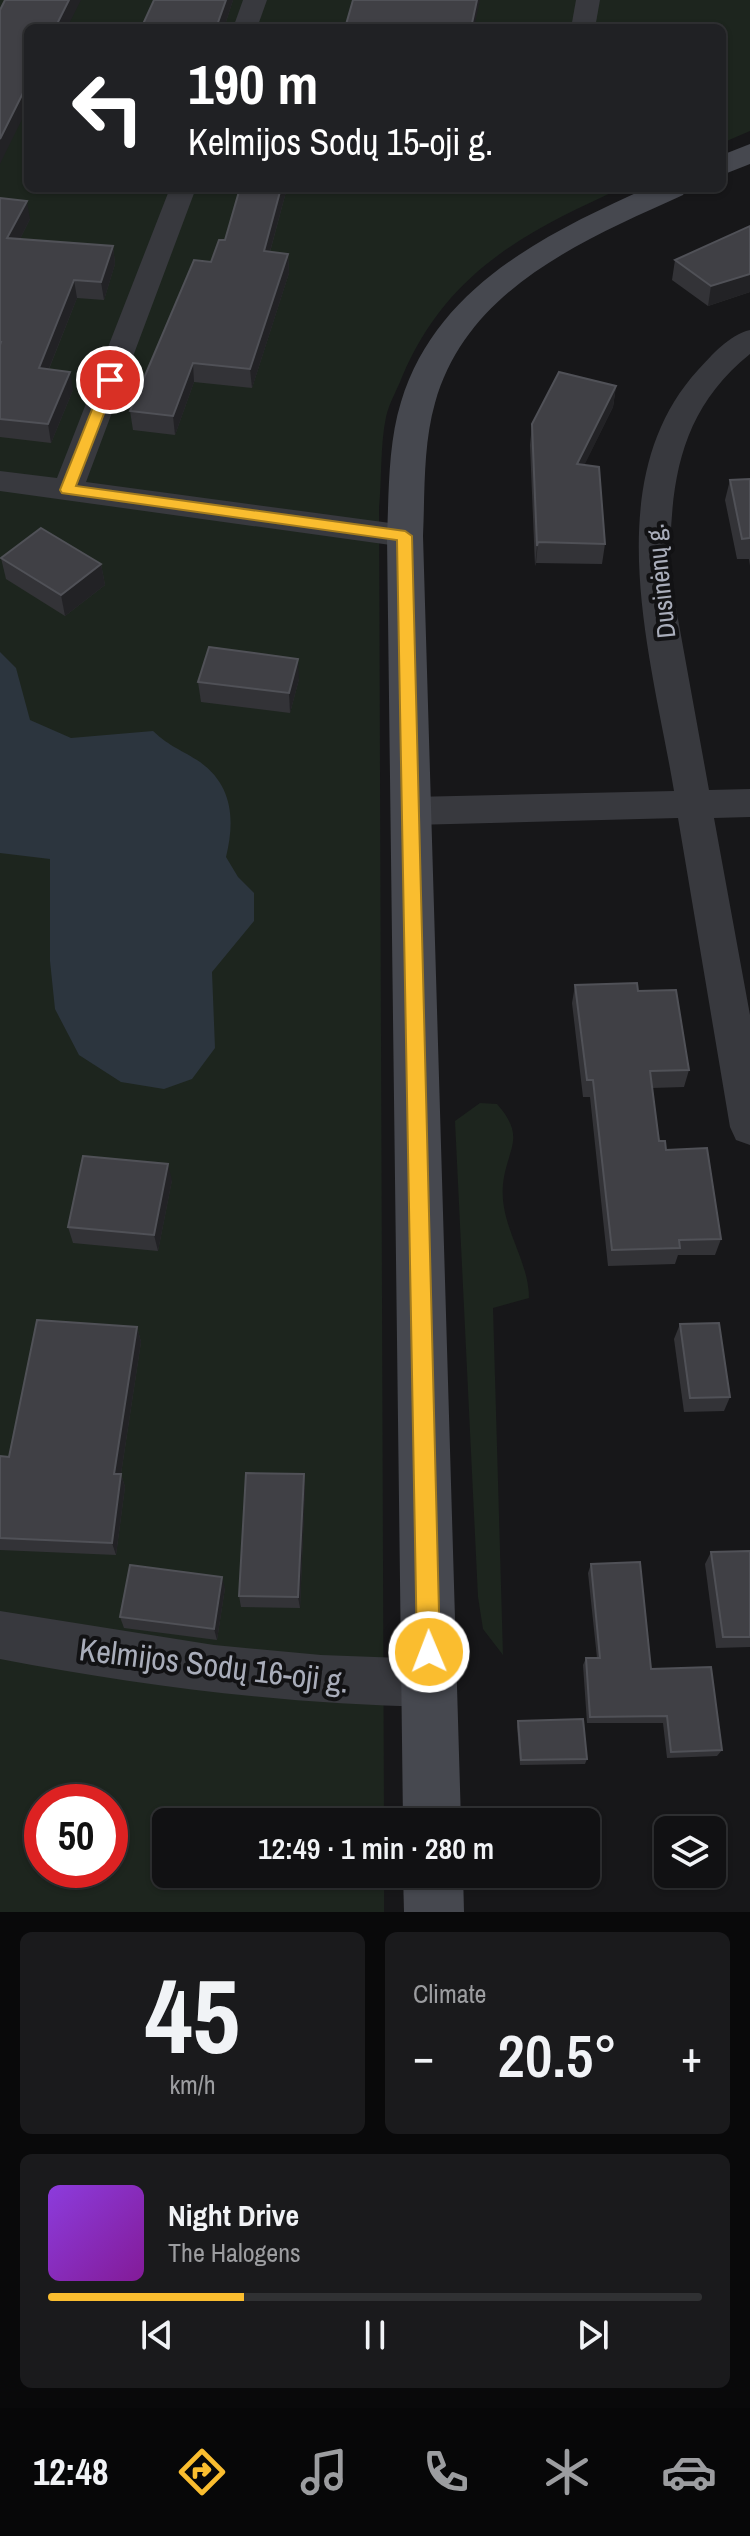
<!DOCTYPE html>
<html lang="en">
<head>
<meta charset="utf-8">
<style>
	body { margin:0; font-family:"Archivo Narrow",sans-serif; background:#1a1a1c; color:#f1f3f6; height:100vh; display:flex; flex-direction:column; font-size:30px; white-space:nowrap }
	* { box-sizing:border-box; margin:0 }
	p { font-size:26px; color:#9c9da0 }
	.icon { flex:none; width:44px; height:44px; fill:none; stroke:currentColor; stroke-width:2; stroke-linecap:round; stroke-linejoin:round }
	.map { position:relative; height:1912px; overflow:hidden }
	.details { display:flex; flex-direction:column; gap:20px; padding:20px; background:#09090a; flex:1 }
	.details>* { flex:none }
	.hud { position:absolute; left:24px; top:24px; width:702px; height:168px; border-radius:12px; box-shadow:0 2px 6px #0004,0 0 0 2px #303133; background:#202124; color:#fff; overflow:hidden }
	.fabs { position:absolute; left:654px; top:1816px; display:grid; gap:16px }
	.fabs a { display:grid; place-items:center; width:72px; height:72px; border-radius:12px; background:#111113; box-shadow:0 2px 6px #0004,0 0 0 2px #303133; font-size:40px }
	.speed { position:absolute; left:24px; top:1784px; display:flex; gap:16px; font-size:40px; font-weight:700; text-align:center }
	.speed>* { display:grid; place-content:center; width:104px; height:104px; border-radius:50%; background:#111113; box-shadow:0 2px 6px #0004,0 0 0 2px #303133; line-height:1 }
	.speed .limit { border:12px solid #d22; background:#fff; color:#111 }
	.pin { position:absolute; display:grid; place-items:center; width:68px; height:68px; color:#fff; margin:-34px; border:4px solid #fff; border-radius:50%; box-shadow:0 2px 8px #0007 }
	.me { position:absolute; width:88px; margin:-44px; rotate:359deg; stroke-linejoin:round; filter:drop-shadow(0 0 6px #0008) }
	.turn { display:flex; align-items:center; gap:28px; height:168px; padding:0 32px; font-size:36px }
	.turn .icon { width:104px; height:104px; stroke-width:2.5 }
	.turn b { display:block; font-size:56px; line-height:68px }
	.big { font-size:60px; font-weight:600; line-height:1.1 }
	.details .card { flex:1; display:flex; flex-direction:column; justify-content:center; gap:12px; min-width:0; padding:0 28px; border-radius:12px; background:#1a1a1c }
	.details .dial { align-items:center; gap:0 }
	.dial b { font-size:104px; line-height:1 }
	.song { display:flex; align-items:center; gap:24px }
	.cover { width:96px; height:96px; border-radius:12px; background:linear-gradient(135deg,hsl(270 70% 55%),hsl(290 70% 35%)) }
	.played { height:8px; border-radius:4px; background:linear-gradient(90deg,#fabd2f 30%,#303133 30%) }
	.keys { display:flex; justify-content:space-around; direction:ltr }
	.heat { display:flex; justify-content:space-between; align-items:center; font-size:44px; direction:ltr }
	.details .tiles { flex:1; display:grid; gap:20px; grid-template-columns:1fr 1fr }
	.card:last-child { grid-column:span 2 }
	.trip { position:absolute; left:152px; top:1808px; width:448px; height:80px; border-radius:12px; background:#111113; box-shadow:0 2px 6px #0004,0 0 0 2px #303133; font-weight:600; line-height:80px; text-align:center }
	.tab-bar { display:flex; height:128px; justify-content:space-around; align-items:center; background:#070708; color:#9c9da0 }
	.tab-bar .icon { width:56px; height:56px }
	.tab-bar .selected { color:#fabd2f }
	.tab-bar b { font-size:36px; color:#f1f3f6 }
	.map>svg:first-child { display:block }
</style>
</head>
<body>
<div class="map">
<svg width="750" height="1912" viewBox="0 0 750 1912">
	<rect width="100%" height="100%" fill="#171719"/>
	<!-- green -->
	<g fill="#1d251e" fill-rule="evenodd">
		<path d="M 0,0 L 750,0 L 750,131 L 722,143 L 722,28 L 28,28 L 28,188 L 622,188 C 524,232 446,273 402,377 C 397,390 389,403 386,417 C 380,446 382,478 379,508 L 384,1822 L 166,1822 L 166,1874 L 384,1874 L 384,1912 L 0,1912 ZM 42,1802 L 110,1802 L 110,1870 L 42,1870 Z"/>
		<path d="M 480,1103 L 497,1104 C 527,1138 507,1148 503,1184 C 499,1226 529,1259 529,1298 L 493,1308 L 503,1655 L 483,1629 L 478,1597 L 455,1121 Z"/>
	</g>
	<!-- water -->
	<path fill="#2c353e" d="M 0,652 L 16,668 L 30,720 L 71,738 L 153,731 C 170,747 182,750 200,762 C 233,786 235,820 226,857 L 238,877 L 254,893 L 254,921 L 212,972 L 215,1048 L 192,1079 L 164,1089 L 121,1082 L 79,1055 L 55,1009 L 50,961 L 50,859 L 0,853 Z"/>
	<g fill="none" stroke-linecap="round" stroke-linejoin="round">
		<!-- street -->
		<g fill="#38393e" fill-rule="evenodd">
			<polygon points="243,0 267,0 257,28 233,28"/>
			<polygon points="576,0 600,0 595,28 571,28"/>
			<polygon points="170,188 196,188 86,482 405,525 416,528 421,536 416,544 405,547 0,491 0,471 57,478"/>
			<path d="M 750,330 L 750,354 C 677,413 670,486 670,575 L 709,790 L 750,789 L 750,817 L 714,818 L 750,1015 L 750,1145 L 736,1140 L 730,1127 L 678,818 L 412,825 L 399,821 L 394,811 L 399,801 L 412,797 L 674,791 C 652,659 596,482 698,370 C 712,355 729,335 750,330 Z"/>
			<path d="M 0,1611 L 214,1645 L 321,1655 L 429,1659 L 446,1666 L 453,1683 L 446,1700 L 429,1707 C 284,1704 142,1686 0,1659 Z"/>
		</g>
		<!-- secondary -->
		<g fill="#46484f" fill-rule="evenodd">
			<polygon points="750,144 750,164 722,175 722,155"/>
			<path d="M 647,188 L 687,188 L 683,195 C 584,240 467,288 435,403 C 423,445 425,492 423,536 L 461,1822 L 403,1822 L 387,536 C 389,492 388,444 401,402 C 436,287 545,234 647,188 Z"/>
			<polygon points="403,1874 463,1874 464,1912 404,1912"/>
		</g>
	</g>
	<!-- wall -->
	<g fill="#333337">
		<polygon points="154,0 233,0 224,28 144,28 143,24"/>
		<polygon points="287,188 270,252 288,254 289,273 252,388 194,382 175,435 133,430 130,411 211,262 225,240"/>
		<polygon points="0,198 30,219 20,239 113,246 115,264 104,300 77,298 49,369 73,390 51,443 0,437"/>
		<polygon points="750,224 750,292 708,306 672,280 675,260 750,227"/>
		<polygon points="616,386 613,407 584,465 605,544 602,564 536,563 535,566 530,445 532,424"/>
		<polygon points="750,479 750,566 749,559 737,559 725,500 730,480"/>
		<polygon points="1,558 101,564 105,585 65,616 6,579"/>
		<polygon points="299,679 290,713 201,702 198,682"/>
		<polygon points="575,985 638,991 689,1070 684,1087 652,1088 659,1141 666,1150 721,1239 715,1255 678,1255 675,1264 608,1266 590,1097 583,1097 572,1003"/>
		<polygon points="172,1180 158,1251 73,1243 68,1227"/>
		<polygon points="680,1324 730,1397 724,1411 684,1412 674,1339"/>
		<polygon points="137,1327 141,1342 121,1474 125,1487 116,1555 0,1550 0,1458 9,1457"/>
		<polygon points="304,1474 305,1487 300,1608 241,1607 239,1596"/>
		<polygon points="750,1551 750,1647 716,1648 705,1564 711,1552"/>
		<polygon points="591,1564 651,1669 722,1750 717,1756 667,1758 663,1723 587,1723 583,1665 586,1658 597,1658 588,1573"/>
		<polygon points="225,1588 217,1640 124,1628 120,1617"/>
		<polygon points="518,1721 587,1759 585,1764 520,1765 517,1726"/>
	</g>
	<!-- shaded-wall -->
	<g fill="#222225">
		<polygon points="69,0 81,0 67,28 55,28"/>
		<polygon points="226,0 233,0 224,28 216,28"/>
		<polygon points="477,0 480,0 474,28 471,28"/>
		<polygon points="28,83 28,107 0,164 0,139"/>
		<polygon points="281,188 287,188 265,270 264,251"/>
		<polygon points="27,201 30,219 11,257 7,238"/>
		<polygon points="113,246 115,264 104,300 101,282"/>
		<polygon points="288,254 289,273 252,388 250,369"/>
		<polygon points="750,274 750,292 708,306 711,286"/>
		<polygon points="74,280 77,298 42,386 39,368"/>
		<polygon points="193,363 194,382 175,435 173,416"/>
		<polygon points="70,372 73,390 51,443 48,424"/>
		<polygon points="616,386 613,407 575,484 577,464"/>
		<polygon points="538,542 536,563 535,566 537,546"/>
		<polygon points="101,564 105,585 65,616 61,595"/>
		<polygon points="298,659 299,679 290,713 289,693"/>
		<polygon points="168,1164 172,1180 158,1251 154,1235"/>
		<polygon points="137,1327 141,1342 119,1487 114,1474"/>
		<polygon points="121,1474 125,1487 116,1555 112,1543"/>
		<polygon points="304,1474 305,1487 300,1608 298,1597"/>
		<polygon points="222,1577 225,1588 217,1640 214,1629"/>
	</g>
	<!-- building -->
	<g fill="#404045" stroke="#505157" stroke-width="2">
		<polygon points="5,0 69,0 55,28 28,28 28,83 0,139 0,10"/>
		<polygon points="154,0 226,0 216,28 158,28 160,25 143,24"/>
		<polygon points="353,0 477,0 471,28 345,28"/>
		<polygon points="240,188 281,188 264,251 288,254 250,369 193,363 173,416 130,411 194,260 211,262 219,240 225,240"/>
		<polygon points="0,198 27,201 7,238 113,246 101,282 74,280 39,368 70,372 48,424 0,419 0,345 1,342 0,342"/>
		<polygon points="750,226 750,274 711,286 675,260"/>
		<polygon points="559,372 616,386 577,464 599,467 605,544 538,542 537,546 532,424"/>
		<polygon points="750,479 750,538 742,539 730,480"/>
		<polygon points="41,528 101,564 61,595 1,558"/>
		<polygon points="209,647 298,659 289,693 198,682"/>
		<polygon points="637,983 638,991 676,990 689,1070 650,1071 659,1141 665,1141 666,1150 707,1148 721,1239 679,1240 680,1248 612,1250 593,1080 587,1080 575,985"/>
		<polygon points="83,1156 168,1164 154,1235 68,1227"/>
		<polygon points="37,1320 137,1327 114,1474 121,1474 112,1543 0,1538 0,1456 9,1457"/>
		<polygon points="719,1323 730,1397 690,1398 680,1324"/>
		<polygon points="246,1473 304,1474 298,1597 239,1596"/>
		<polygon points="750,1551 750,1637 723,1637 711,1552"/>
		<polygon points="640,1562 651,1669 711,1667 722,1750 671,1752 667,1716 590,1717 586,1658 600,1658 591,1564"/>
		<polygon points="130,1565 222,1577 214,1629 120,1617"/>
		<polygon points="583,1719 587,1759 521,1760 518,1721"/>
	</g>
	<!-- route -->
	<polygon fill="#fabd2f" stroke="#a27b1f" stroke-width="2" points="105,377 117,380 76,486 405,531 412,536 440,1652 437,1660 429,1663 421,1660 417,1652 397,540 62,493 60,490"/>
	<g text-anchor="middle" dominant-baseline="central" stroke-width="8" stroke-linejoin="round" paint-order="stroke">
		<!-- street labels -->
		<g font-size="26" fill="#a9adba" stroke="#121214">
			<text transform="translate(660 581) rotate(-96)">Dusinėnų g.</text>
		</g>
		<!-- near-street labels -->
		<g font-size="32" fill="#a9adba" stroke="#121214">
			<text transform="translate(214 1665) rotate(7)">Kelmijos Sodų 16-oji g.</text>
		</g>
	</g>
</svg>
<div class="fabs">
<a><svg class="icon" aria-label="layers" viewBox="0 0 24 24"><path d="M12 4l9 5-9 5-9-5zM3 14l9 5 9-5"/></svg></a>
</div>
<div class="speed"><div class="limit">50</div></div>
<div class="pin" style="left:110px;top:380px;background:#d93025"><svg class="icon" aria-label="arrive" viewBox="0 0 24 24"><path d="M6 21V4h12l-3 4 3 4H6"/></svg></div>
<svg class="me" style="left:429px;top:1652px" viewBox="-20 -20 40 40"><circle r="17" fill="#fabd2f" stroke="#fff" stroke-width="3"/><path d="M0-11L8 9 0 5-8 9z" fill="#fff"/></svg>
<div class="trip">12:49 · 1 min · 280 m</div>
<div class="hud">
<div class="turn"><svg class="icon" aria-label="left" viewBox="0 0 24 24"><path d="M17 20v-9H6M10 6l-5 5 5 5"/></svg><div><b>190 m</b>Kelmijos Sodų 15-oji g.</div></div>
</div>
</div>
<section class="details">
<div class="tiles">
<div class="card dial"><b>45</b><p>km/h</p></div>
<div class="card"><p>Climate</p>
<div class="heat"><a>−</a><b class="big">20.5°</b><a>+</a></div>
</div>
<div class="card">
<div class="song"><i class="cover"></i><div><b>Night Drive</b><p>The Halogens</p></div></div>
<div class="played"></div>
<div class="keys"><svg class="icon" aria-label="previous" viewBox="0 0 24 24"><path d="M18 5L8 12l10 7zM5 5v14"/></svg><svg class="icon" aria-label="pause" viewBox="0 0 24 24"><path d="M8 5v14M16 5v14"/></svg><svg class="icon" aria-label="next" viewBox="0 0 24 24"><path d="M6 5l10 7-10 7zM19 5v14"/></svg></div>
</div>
</div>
</section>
<nav class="tab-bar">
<b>12:48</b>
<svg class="icon selected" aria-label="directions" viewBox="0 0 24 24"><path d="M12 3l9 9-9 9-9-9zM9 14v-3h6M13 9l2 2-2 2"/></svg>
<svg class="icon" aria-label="music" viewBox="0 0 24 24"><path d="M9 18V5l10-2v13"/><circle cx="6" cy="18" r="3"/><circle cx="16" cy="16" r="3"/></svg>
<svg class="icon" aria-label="phone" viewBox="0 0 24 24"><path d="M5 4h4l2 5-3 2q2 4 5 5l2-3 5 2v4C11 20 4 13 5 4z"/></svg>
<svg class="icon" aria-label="climate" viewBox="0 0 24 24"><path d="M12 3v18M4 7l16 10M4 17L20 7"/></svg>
<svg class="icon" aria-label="car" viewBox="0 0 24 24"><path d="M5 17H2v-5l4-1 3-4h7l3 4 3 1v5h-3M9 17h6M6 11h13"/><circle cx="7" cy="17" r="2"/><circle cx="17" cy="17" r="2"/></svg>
</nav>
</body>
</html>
